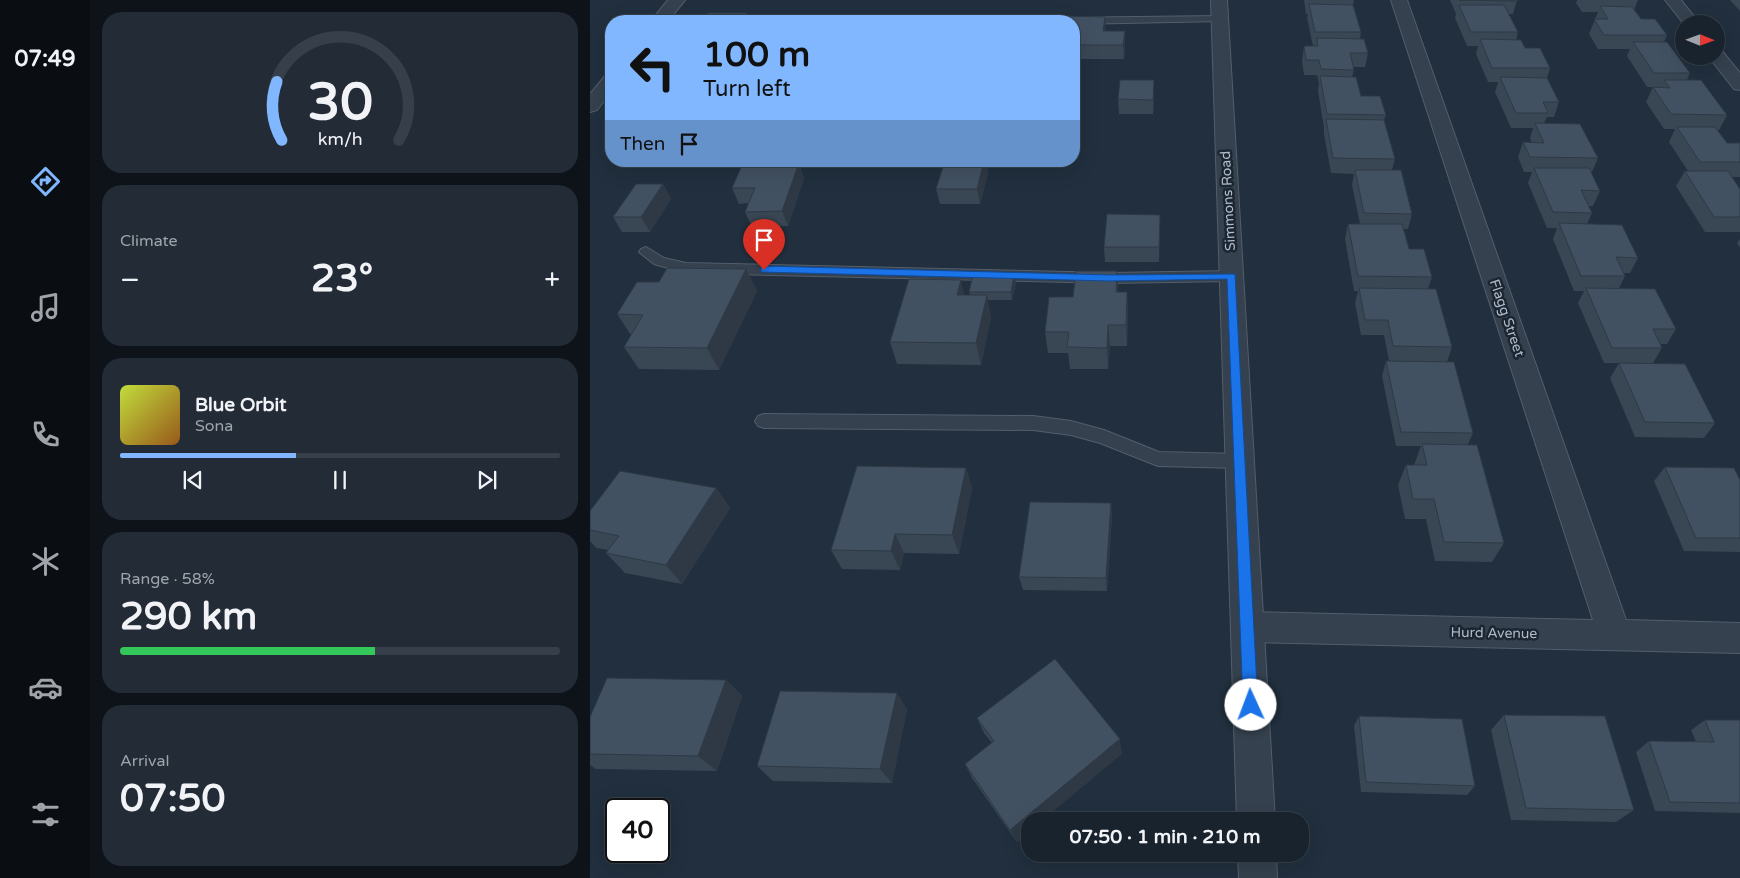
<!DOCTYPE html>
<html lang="en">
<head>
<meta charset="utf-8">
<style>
	body { margin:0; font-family:"Varela Round",sans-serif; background:#222b36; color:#f1f3f6; height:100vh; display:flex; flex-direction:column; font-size:19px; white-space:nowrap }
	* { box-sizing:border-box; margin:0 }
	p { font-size:16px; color:#9fa4aa }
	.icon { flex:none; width:28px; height:28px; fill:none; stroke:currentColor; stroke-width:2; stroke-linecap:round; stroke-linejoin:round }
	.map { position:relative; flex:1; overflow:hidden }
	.drawer { display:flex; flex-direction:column; gap:12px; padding:12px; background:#0e1319; width:500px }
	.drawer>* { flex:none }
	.guide { position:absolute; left:15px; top:15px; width:475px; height:152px; border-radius:20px; box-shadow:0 5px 20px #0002,0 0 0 1px #37404a; background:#80b7ff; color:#111; overflow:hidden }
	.needle { width:32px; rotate:91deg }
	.controls { position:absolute; left:1085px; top:15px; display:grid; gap:10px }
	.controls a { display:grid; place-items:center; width:50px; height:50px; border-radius:50%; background:#19232e; box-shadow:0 5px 20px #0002,0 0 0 1px #37404a; font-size:25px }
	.speed { position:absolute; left:15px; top:798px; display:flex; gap:10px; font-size:25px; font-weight:700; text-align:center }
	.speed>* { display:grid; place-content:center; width:65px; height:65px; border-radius:50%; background:#19232e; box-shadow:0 5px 20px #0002,0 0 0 1px #37404a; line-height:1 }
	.speed .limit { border:2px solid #111; border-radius:8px; background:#fff; color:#111 }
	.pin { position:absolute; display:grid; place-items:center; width:42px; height:42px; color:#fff; margin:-51px -21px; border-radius:50% 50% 50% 0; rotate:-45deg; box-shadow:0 0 5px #0007 }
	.pin .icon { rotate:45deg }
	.me { position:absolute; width:55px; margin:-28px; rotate:358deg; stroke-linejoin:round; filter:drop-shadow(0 0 4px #0008) }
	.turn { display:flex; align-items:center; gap:18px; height:105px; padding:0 15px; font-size:22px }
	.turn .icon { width:65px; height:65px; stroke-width:2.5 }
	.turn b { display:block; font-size:35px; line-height:42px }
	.then { display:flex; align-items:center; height:48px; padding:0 15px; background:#0003; gap:10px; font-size:19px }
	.big { font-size:38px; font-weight:700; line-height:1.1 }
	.drawer .widget { flex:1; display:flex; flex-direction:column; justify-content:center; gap:8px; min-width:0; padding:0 18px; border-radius:20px; background:#222b36 }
	.drawer .dial { align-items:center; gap:0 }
	.dial svg { height:130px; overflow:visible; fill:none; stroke:#37404a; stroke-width:7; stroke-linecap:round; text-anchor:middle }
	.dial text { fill:#f1f3f6; stroke:none }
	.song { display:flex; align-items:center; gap:15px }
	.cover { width:60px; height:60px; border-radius:8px; background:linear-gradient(135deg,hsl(70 70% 55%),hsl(30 70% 35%)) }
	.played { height:5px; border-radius:2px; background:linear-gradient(90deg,#80b7ff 40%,#37404a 40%) }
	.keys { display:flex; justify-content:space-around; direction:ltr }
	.heat { display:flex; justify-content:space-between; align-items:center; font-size:28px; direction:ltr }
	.charge { height:8px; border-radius:4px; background:linear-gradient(90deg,#34c759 58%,#37404a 0) }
	.trip { position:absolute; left:431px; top:812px; width:288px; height:50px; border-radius:20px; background:#19232e; box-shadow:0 5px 20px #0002,0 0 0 1px #37404a; font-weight:700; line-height:50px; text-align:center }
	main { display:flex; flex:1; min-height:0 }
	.tabs { display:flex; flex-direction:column; width:90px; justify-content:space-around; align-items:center; background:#0a0e12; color:#9fa4aa }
	.tabs .icon { width:35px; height:35px }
	.tabs .on { color:#80b7ff }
	.tabs b { font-size:22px; color:#f1f3f6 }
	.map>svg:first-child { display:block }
</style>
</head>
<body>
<main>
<nav class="tabs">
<b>07:49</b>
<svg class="icon on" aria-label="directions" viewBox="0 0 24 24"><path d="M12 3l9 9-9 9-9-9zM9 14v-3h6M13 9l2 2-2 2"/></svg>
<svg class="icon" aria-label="music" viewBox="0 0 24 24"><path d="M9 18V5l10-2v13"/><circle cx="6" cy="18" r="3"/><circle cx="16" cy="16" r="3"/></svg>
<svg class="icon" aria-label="phone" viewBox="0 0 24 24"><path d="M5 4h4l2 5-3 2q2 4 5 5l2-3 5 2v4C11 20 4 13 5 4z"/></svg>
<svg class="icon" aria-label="climate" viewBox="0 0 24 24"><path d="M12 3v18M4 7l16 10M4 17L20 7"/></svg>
<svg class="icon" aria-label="car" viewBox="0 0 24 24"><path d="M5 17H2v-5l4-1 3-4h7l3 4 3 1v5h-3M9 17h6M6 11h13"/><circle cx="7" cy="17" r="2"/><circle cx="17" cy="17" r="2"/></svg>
<svg class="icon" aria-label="filters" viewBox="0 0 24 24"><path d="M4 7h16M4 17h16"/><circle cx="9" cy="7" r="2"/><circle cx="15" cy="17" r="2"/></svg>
</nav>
<section class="drawer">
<div class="widget dial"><svg viewBox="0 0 100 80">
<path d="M14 69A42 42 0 1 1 86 69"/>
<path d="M14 69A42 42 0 0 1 11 33" stroke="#80b7ff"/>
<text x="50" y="56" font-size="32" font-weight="700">30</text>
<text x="50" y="72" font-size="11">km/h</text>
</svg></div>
<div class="widget"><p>Climate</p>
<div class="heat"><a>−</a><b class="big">23°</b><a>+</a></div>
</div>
<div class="widget">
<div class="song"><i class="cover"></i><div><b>Blue Orbit</b><p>Sona</p></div></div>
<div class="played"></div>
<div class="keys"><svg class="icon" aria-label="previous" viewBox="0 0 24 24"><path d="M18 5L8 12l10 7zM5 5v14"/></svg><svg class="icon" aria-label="pause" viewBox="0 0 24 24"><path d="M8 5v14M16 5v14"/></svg><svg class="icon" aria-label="next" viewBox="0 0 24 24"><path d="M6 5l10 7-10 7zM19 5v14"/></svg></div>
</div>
<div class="widget"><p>Range · 58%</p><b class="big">290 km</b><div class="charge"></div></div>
<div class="widget"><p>Arrival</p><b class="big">07:50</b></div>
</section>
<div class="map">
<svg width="1150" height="878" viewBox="0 0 1150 878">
	<rect width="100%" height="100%" fill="#212f3e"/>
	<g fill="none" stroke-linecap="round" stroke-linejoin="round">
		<!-- service casing -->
		<g stroke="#545e6b" stroke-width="2">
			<g id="service">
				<polygon points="630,16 635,19 634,21 484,24 484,21 457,21 462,18"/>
				<polygon points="56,247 74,258 96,263 520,273 642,271 647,273 649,276 647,279 642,281 520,283 96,273 64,264 49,252 51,249"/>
				<polygon points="174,414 443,416 481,421 514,430 569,452 650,454 656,456 659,461 656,466 650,468 568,466 510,443 481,435 443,430 174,428 168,426 165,421 168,416"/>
			</g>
		</g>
		<!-- minor casing -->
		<g stroke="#545e6b" stroke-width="2">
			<g id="minor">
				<polygon points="78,0 95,0 78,21 61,21"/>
				<polygon points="801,0 817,0 1036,620 1150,623 1150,653 657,642 646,638 641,627 646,616 657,612 1003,620"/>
				<polygon points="1075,0 1091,0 1110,24 1094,24"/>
				<polygon points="1126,50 1132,51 1150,73 1150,90 1144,89 1118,56 1126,56"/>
				<polygon points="21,75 21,92 7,110 0,112 0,94 15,76"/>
			</g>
		</g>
		<!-- tertiary casing -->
		<g stroke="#545e6b" stroke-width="2">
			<g id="tertiary">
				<polygon points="621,0 637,0 685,821 647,821"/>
				<polygon points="648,854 686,854 687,878 649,878"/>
			</g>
		</g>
		<!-- service -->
		<use href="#service" fill="#35414e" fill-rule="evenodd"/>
		<!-- minor -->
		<use href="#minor" fill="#35414e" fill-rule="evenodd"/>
		<!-- tertiary -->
		<use href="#tertiary" fill="#35414e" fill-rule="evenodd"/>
	</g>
	<!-- wall -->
	<g fill="#394654">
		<polygon points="714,0 764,0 763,5 771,32 770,39 778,53 775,67 763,67 764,70 762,77 771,96 796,115 794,120 805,159 802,170 822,214 818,229 814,229 819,249 842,277 838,289 862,347 857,362 799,361 794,335 771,335 765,303 768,291 764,291 755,239 758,224 770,224 762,185 764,174 741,173 734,134 734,128 728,91 729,83 727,75 714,75 712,61 714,46 723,46 717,18 718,14 716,14"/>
		<polygon points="860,0 927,0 923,14 919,14 928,32 926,40 960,68 957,78 969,102 964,117 957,117 954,123 1008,158 1002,172 1001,172 1010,191 1003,206 999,206 1002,213 997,224 1048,258 1040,273 1034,273 1035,276 1029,288 1086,329 1077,344 1070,344 1072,348 1063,363 1014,363 988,303 994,291 984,291 963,239 967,228 957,228 938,183 942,172 934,172 928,157 933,142 942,143 940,138 943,128 921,128 905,92 908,82 898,82 886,54 888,46 877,46 865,18 866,14"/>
		<polygon points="987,0 1048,0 1044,10 1051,19 1077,35 1074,42 1100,73 1097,80 1137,115 1129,130 1127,130 1137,143 1150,143 1150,177 1142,177 1150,189 1150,232 1115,232 1086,186 1095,171 1098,171 1079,142 1085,129 1074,129 1056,102 1063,87 1071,87 1057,87 1037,56 1040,49 1008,49 999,34 1008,12 992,12 986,3"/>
		<polygon points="1140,0 1150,0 1150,11"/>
		<polygon points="484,21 516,31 535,31 535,46 534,59 484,59"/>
		<polygon points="564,95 563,114 529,114 528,99"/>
		<polygon points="355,161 396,161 398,173 390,204 350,204 346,189"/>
		<polygon points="214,178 198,226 162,227 155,212 158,203 149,204 142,188"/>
		<polygon points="73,184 81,199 60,232 32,232 23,217"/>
		<polygon points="570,215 569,262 515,262 514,247"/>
		<polygon points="1150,239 1150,248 1147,243"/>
		<polygon points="156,269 167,291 129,370 49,369 34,347 41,335 27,314"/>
		<polygon points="527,271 528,292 537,292 538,314 537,346 520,346 518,369 480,369 478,353 458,353 455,332 483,297"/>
		<polygon points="426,283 422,300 397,300 401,317 391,365 307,364 300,342 375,295 380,295 379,292"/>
		<polygon points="796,361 883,433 878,444 914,543 902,562 845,561 836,519 815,519 808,485 816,465 824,465 831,446 806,446 792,376"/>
		<polygon points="1029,363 1125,423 1114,438 1045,437 1020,378"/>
		<polygon points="1075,467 1150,480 1150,552 1094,551 1064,481"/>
		<polygon points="376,468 382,488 369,554 314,553 310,570 252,569 241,550"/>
		<polygon points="126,488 140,508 92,584 35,573 16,553 19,550 6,548 0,541 0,511"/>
		<polygon points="521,503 522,517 517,591 433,590 429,577"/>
		<polygon points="136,680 152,696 127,771 6,769 0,765 0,717"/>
		<polygon points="317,709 302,783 183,781 167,766"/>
		<polygon points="914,715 1044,810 1026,822 921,820 901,730"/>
		<polygon points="769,716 885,786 877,795 771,792 764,726"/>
		<polygon points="387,718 532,754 440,821 440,831 427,842 382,778 375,764 402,743 394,733"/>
		<polygon points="1115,720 1150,720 1150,813 1065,811 1046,752 1059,741 1106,742 1101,730"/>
	</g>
	<!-- shaded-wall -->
	<g fill="#2e3945">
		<polygon points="157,13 159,20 159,21 151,21"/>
		<polygon points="515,17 516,31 514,45 513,31"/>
		<polygon points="535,31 535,46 534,59 533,45"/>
		<polygon points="564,80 564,95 563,114 563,100"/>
		<polygon points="394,161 396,161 398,173 390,204 387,189"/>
		<polygon points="209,163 214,178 198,226 192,211"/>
		<polygon points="73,184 81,199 60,232 51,217"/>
		<polygon points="570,215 570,230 569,262 569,247"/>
		<polygon points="156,269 167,291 129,370 117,348"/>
		<polygon points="527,271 528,293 526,292"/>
		<polygon points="424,276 426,283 422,300 421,292"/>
		<polygon points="371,280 376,302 367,295"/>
		<polygon points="537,292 538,314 537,346 536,325"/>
		<polygon points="397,295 401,317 391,365 386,343"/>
		<polygon points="518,325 520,346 518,369 517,348"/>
		<polygon points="376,468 382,488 369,554 362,535"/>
		<polygon points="126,488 140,508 92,584 76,565"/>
		<polygon points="521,503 522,517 517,591 516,578"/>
		<polygon points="305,534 314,553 310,570 301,551"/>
		<polygon points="136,680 152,696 127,771 108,756"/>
		<polygon points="307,693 317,709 302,783 290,769"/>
		<polygon points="530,739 532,754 452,821 440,821 440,831 427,842 420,830"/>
	</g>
	<!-- building -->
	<g fill="#425162" stroke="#2e3945">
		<polygon points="869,0 927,0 928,1"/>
		<polygon points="719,4 763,5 771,32 725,32"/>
		<polygon points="869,5 914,5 928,32 881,32"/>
		<polygon points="1010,6 1042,7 1051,19 1065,19 1077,35 1014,35 1004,19 1018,19"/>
		<polygon points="118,13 157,13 151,21 111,21"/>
		<polygon points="475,16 515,17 513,31 535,31 533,45 484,45 484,21 474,21"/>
		<polygon points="727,38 774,39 778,53 760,53 764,70 731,69 729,60 716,60 714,46 728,46"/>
		<polygon points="890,39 931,40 935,48 950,48 960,68 902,68"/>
		<polygon points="1043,42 1077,42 1100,73 1064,73"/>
		<polygon points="730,76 766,77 771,96 790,96 796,115 737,114"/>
		<polygon points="910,77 957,78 969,102 953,102 958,113 926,113"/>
		<polygon points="530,80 564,80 563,100 528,99"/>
		<polygon points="1074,80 1111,80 1137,115 1081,114 1063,87 1080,88"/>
		<polygon points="736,119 794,120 805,159 743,158"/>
		<polygon points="945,123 990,124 1008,158 940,157 933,142 954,143"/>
		<polygon points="1087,127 1125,127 1137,143 1150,143 1150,162 1110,162"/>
		<polygon points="355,161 394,161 387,189 346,189"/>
		<polygon points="209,163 192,211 155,212 165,188 142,188 152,165"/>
		<polygon points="944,168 999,168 1010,191 991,190 1002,213 963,212"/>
		<polygon points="765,170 811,170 822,214 774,213"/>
		<polygon points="1095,171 1138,171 1150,189 1150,217 1124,217"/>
		<polygon points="46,184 73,184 51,217 23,217"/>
		<polygon points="517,214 570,215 569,247 514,247"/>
		<polygon points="969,223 1032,225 1048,258 1026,257 1035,276 991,276"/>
		<polygon points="758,224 812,224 819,249 834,249 842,277 768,276"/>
		<polygon points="77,268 156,269 117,348 34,347 53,315 27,314 47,282 69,282"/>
		<polygon points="486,271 527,271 526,292 537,292 536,325 518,325 517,348 477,347 479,332 455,332 459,297 483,297"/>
		<polygon points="383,275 424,276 421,292 379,292"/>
		<polygon points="319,279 371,280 367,295 397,295 386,343 300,342"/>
		<polygon points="769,288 846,289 862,347 803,346 798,320 775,320"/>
		<polygon points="996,288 1065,289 1086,329 1063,329 1072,348 1022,348"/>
		<polygon points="796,361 864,362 883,433 811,432"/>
		<polygon points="1029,363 1095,364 1125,423 1055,422"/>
		<polygon points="832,444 887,445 914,543 854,542 844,499 823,499 816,465 837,465"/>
		<polygon points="267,466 376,468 362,535 305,534 301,551 241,550"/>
		<polygon points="1075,467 1144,468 1150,480 1150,538 1106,538"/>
		<polygon points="30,471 126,488 76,565 16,553 29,536 0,530 0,511"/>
		<polygon points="440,502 521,503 516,578 429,577"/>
		<polygon points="465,659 530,739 420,830 375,764 404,741 387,718"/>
		<polygon points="17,678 136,680 108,756 0,754 0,717"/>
		<polygon points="190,691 307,693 290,769 167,766"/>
		<polygon points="914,715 1015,716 1044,810 936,808"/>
		<polygon points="769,716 872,719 885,786 776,782"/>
		<polygon points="1115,720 1150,720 1150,803 1080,802 1059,741 1124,742"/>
	</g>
	<!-- route -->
	<polygon fill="#1a73e8" stroke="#114b97" points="174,266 520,275 645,274 668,705 666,710 661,712 656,710 653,705 637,279 520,281 171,272 171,267"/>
	<g text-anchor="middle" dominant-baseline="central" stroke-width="5" stroke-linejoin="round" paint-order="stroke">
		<!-- street labels -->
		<g font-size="14" fill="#b1bbc9" stroke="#1b2632">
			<text transform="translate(638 201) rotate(-93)">Simmons Road</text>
			<text transform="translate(917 318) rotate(71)">Flagg Street</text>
			<text transform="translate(904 633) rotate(1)">Hurd Avenue</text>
		</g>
	</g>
</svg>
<div class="controls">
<a><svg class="needle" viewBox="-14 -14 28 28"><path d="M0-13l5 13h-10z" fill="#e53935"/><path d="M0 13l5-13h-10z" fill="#9fa4aa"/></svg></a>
</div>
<div class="speed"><div class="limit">40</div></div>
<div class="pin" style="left:174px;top:270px;background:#d93025"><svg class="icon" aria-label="arrive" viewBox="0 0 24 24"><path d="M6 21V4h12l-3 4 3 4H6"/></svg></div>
<svg class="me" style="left:661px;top:705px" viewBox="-20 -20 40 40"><circle r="19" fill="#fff"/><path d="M0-13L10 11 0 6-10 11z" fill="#1a73e8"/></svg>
<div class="trip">07:50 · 1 min · 210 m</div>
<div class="guide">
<div class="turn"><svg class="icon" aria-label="left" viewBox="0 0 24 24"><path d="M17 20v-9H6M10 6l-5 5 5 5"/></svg><div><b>100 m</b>Turn left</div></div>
<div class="then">Then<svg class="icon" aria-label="arrive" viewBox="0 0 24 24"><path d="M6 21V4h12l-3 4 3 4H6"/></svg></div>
</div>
</div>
</main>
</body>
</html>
